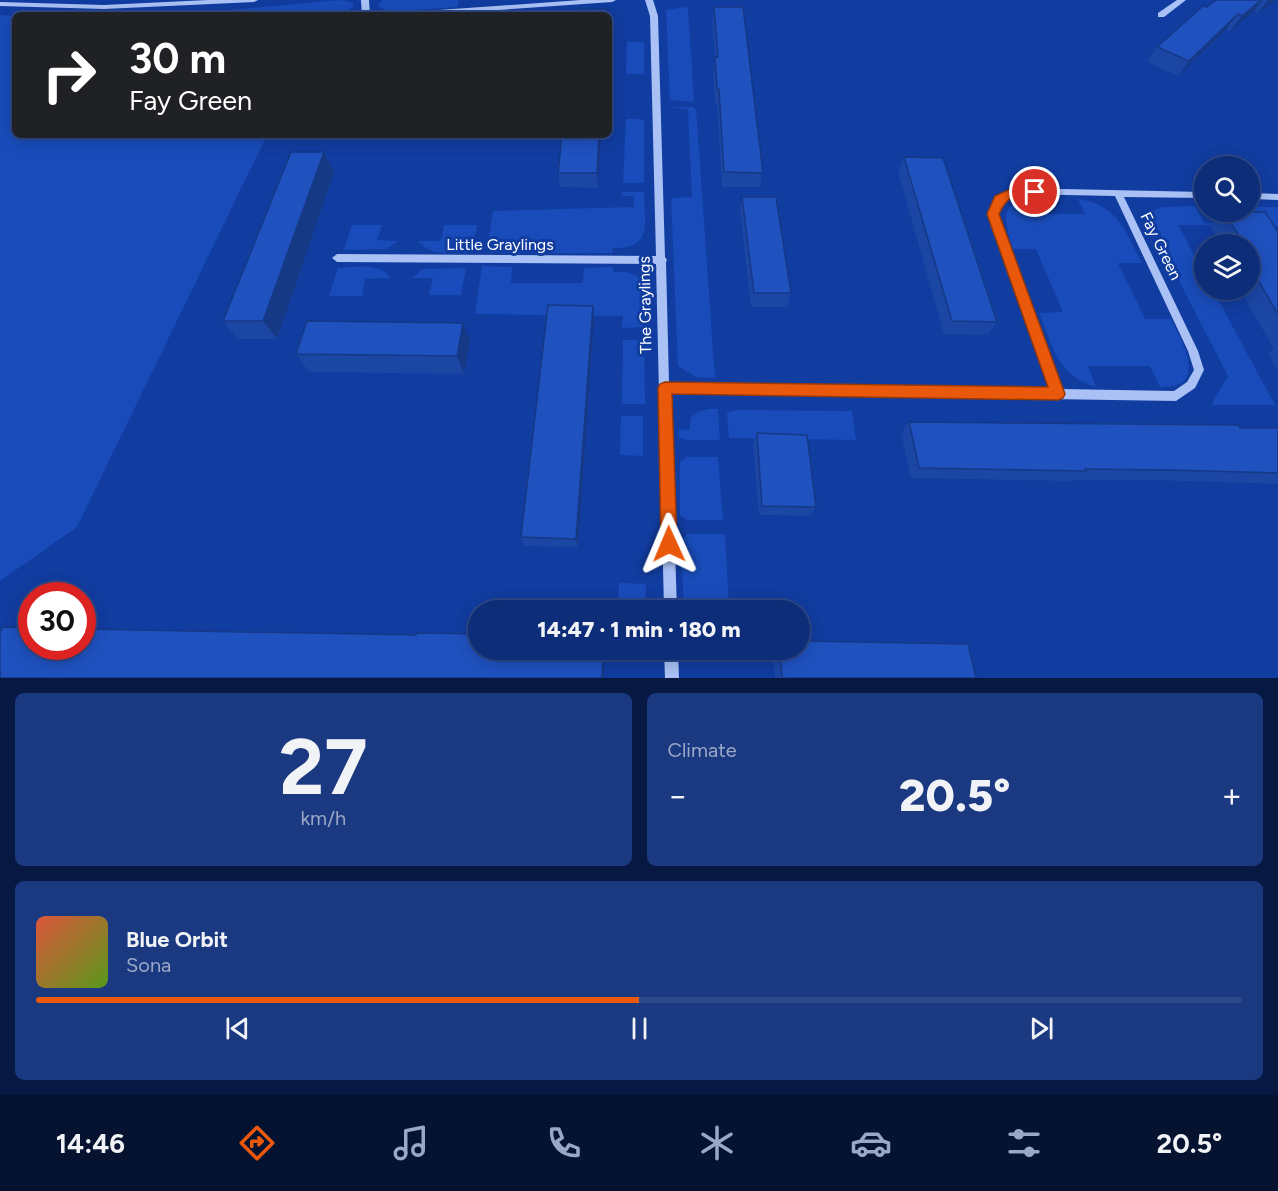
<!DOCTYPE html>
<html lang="en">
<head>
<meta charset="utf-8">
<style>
	body { margin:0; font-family:Figtree,sans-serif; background:#1b3980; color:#f1f3f6; height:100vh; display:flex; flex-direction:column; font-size:22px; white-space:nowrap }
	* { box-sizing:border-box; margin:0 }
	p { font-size:20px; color:#9aa8c6 }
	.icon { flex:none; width:33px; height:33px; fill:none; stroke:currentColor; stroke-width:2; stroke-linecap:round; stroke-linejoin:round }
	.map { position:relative; height:678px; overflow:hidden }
	.panel { display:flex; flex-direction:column; gap:15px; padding:15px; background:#071942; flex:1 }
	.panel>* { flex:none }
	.guide { position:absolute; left:12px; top:12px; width:600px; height:126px; border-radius:9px; box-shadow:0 3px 15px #0003,0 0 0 2px #2d498a; background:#202124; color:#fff; overflow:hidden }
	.tools { position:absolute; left:1194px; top:156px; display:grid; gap:12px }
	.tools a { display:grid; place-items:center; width:66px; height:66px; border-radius:50%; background:#0d2d78; box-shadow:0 3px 15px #0003,0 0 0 2px #2d498a; font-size:30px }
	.speed { position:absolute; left:18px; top:582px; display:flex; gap:12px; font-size:30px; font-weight:700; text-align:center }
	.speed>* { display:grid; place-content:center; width:78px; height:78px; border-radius:50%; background:#0d2d78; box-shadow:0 3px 15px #0003,0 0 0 2px #2d498a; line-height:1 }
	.speed .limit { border:9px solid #d22; background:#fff; color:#111 }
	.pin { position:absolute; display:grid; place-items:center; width:51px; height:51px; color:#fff; margin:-26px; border:3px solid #fff; border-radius:50%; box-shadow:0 2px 6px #0007 }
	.me { position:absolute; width:66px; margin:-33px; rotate:359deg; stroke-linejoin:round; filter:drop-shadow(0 0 4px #0008) }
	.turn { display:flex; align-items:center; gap:21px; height:126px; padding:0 18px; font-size:27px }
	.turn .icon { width:78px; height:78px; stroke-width:2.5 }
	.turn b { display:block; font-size:42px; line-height:51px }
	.big { font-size:45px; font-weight:800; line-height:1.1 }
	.panel .widget { flex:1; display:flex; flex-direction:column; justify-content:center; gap:9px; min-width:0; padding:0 21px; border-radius:9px; background:#1b3980 }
	.panel .dial { align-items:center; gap:0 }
	.dial b { font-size:78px; line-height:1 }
	.song { display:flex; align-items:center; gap:18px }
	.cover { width:72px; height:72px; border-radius:9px; background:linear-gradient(135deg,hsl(10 70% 55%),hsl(90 70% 35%)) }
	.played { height:6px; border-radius:3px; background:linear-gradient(90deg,#ea580c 50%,#2d498a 50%) }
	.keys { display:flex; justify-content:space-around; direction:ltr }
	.heat { display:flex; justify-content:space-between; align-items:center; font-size:33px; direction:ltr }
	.panel .tiles { flex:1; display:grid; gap:15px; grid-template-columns:1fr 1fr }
	.widget:last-child { grid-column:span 2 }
	.trip { position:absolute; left:468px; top:600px; width:342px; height:60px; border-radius:30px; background:#0d2d78; box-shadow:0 3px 15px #0003,0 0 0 2px #2d498a; font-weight:800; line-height:60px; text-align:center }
	.dock { display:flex; height:96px; justify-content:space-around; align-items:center; background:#051230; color:#9aa8c6 }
	.dock .icon { width:42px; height:42px }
	.dock .selected { color:#ea580c }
	.dock b { font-size:27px; color:#f1f3f6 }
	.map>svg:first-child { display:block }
</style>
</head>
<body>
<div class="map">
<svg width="1278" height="678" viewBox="0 0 1278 678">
	<rect width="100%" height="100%" fill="#113ca0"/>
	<!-- green -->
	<g fill="#194cba">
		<polygon points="340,0 353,3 354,6 344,14 318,15 82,15 207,12"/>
		<polygon points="382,0 458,0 458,7 388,12 378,6"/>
		<polygon points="684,7 688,9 694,102 670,100 666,10"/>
		<polygon points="0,15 15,16 15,135 267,135 77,527 0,581"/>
		<polygon points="627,42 644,42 644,74 626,74"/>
		<polygon points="669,107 693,107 696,110 715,378 696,377 678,366 671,198 692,197 688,109"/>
		<polygon points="626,119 641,119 644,121 644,183 623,183"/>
		<path d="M 622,192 L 644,192 C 644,223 654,248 613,248 L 612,253 L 490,253 L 487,248 L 493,211 L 634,207 L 634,196 L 622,196 Z"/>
		<path d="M 1034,198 L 1041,214 L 1085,214 L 1078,199 C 1119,205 1125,231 1142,263 L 1118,263 L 1145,319 L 1171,319 C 1183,344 1209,388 1160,387 L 1150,366 L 1088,366 L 1096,387 C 1056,374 1054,349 1039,313 L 1063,312 L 1036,249 L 1013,249 C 1005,221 996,202 1034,198 Z"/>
		<polygon points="1195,206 1204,223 1248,224 1241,212 1250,212 1250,207 1278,207 1278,226 1178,225 1204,274 1204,290 1213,290 1275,405 1211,405 1228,376 1149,222 1151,211 1162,207"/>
		<polygon points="352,225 382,225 377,240 398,241 386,249 344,250"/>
		<path d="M 444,225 L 477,225 L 473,248 L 468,253 C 450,253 430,256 418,241 L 441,241 Z"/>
		<path d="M 482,266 L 512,267 L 511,283 L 583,283 L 584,268 L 613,267 L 613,272 C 626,271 637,273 645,284 L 644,292 L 640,294 L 640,300 L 644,302 L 643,327 L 622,328 L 623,316 L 475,314 Z"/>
		<path d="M 338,268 C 356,267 380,262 390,278 L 365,279 L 362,296 L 329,296 Z"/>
		<polygon points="466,268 461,295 429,295 433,278 411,278 423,269"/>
		<polygon points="623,340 644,340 645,404 622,404"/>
		<polygon points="709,409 718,409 720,440 686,440 679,437 679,430 690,429 690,418 700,411"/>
		<polygon points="736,410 852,411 856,440 729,438 727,413"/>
		<polygon points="621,416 643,416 643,456 620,455"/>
		<polygon points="687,457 718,457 723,520 687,520 680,515 680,462"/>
		<polygon points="688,534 725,534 729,610 684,610 681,539"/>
		<polygon points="619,583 646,584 645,610 618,610"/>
		<polygon points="686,650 732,650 732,661 686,660"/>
	</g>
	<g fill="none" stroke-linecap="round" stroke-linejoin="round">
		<!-- minor -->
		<g fill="#a9c1f5" fill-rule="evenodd">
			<polygon points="208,0 258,0 254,2 104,9 0,6 0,2 104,5"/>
			<polygon points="361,0 369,0 370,15 362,15"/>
			<polygon points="581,0 616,0 612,2 427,15 392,15 396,13"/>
			<path d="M 645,0 L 653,0 L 658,16 L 665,257 L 667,260 L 666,262 L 669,383 L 1051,389 L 990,224 C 987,204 997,194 1015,188 L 1204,192 L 1204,198 L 1124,197 L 1198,351 L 1204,370 L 1195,388 L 1176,401 L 670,393 L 677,610 L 664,610 L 656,264 L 337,262 L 332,258 L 337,254 L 656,256 L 650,16 ZM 1016,194 L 1115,196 L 1188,351 L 1194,370 L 1187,382 L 1174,391 L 1062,389 L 1000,224 C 997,208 1002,201 1016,194 Z"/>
			<polygon points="1177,0 1186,0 1164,17 1158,17 1158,13"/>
			<polygon points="1250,193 1278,194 1278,200 1250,199"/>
			<polygon points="664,650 678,650 679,678 665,678"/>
		</g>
	</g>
	<!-- wall -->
	<g fill="#1b46a4">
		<polygon points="1216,0 1276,0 1258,13 1254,11 1230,31 1226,29 1178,76 1147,62 1157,47"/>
		<polygon points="714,7 763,173 760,187 722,187 717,104 715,104 713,72 715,57 712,22"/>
		<polygon points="601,135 598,188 560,187 558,173"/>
		<polygon points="324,152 334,173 277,339 238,339 223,321"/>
		<polygon points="904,157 997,322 988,335 944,334 898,172"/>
		<polygon points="742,197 791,293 787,307 751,307 740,211"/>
		<polygon points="1224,212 1278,232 1278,372 1268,353 1274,349 1240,290 1250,290 1250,244 1221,244 1210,226"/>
		<polygon points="593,306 594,319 578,547 525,546 521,537"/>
		<polygon points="470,341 464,374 309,372 296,354"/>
		<polygon points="909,422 1278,428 1278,484 1153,480 1075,480 1072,481 911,478 901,433"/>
		<polygon points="757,433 816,507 810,516 759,515 753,445"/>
		<polygon points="772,650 800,650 976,678 775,678"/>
	</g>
	<!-- shaded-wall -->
	<g fill="#163986">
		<polygon points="1261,0 1262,0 1254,11 1230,31 1242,16"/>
		<polygon points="1268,0 1276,0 1258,13"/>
		<polygon points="1238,14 1226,29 1178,76 1189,61"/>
		<polygon points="599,135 601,135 598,188 597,173"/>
		<polygon points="324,152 334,173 277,339 263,321"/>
		<polygon points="593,306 594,319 578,547 576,539"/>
		<polygon points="463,323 470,341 464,374 457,356"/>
		<polygon points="603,650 605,650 604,678 602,678"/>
	</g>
	<!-- building -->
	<g fill="#1f51bf" stroke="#163986" stroke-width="1.5">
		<polygon points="1216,0 1261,0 1242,16 1238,14 1189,61 1157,47 1203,6 1207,7"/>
		<polygon points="714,7 743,7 763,173 724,172 719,89 717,89 715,57 718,57"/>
		<polygon points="576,9 608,9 607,15 575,15"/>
		<polygon points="562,135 599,135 597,173 558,173"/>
		<polygon points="291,152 324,152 263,321 223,321"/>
		<polygon points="904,157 943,158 997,322 952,321"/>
		<polygon points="742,197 776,197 791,293 754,293"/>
		<polygon points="1224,212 1265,212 1278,232 1278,314 1252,270 1260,270 1250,253 1250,244 1244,244"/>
		<polygon points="548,305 593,306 576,539 521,537"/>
		<polygon points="307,321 463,323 457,356 296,354"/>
		<polygon points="909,422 1239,425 1240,428 1278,428 1278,473 1169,470 1085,469 1086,471 919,468"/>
		<polygon points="757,433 807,435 816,507 762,506"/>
		<polygon points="3,627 32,628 32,646 82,646 82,629 416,635 416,633 478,634 478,650 603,650 602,678 0,678 0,632"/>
		<polygon points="800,641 968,644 976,678 782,678 780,650 800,650"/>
	</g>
	<!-- route -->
	<path fill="#ea580c" stroke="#983908" stroke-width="1.5" d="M 1015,187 L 1035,188 L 1041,192 C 1028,206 1014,181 999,214 L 1065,394 L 1063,398 L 1058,400 L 672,394 L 677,544 L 674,549 L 669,552 L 663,549 L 661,544 L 658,388 L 660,384 L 665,382 L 1048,387 L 987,214 L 995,196 Z"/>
	<g text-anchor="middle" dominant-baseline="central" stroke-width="6" stroke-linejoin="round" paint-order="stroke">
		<!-- street labels -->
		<g font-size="16" fill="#fff" stroke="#113ca0">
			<text x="500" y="244">Little Graylings</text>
			<text transform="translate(1161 246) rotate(64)">Fay Green</text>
			<text transform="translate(645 305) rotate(-91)">The Graylings</text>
		</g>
	</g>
</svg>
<div class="tools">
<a><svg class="icon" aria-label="search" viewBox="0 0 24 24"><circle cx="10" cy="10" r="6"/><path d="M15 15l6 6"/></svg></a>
<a><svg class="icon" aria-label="layers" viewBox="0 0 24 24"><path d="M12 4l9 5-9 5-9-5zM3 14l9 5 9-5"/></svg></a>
</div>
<div class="speed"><div class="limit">30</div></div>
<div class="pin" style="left:1035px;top:192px;background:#d93025"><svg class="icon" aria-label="arrive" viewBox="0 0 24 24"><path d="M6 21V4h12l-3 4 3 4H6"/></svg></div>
<svg class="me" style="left:669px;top:544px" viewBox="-20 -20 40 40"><path d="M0-17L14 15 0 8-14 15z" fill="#ea580c" stroke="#fff" stroke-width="4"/></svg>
<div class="trip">14:47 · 1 min · 180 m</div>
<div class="guide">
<div class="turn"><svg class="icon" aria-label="right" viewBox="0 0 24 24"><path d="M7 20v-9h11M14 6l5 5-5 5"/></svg><div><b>30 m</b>Fay Green</div></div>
</div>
</div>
<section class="panel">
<div class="tiles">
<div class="widget dial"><b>27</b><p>km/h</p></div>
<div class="widget"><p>Climate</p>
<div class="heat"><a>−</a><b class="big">20.5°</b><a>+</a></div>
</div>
<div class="widget">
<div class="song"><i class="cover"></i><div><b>Blue Orbit</b><p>Sona</p></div></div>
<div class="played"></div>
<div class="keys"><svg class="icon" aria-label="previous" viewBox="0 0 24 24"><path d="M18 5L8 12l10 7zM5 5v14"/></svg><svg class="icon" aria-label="pause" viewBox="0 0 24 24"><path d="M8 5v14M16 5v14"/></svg><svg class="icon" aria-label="next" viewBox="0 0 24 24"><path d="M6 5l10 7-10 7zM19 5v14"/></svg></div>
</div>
</div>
</section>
<nav class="dock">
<b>14:46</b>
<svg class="icon selected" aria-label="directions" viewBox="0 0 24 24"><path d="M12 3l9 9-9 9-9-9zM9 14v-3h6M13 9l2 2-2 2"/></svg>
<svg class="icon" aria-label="music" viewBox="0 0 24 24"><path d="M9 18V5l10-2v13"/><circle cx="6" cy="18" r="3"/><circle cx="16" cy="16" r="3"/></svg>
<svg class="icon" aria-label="phone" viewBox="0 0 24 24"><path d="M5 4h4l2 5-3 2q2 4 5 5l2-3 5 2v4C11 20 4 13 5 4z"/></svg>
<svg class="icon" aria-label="climate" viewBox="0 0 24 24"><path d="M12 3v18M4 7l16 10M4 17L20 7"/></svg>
<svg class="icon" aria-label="car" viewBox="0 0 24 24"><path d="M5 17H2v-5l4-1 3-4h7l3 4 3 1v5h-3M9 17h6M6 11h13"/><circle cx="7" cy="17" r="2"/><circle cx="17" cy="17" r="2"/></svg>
<svg class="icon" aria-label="filters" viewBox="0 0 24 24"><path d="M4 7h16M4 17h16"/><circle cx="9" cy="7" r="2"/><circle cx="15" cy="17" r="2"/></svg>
<b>20.5°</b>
</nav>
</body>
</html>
